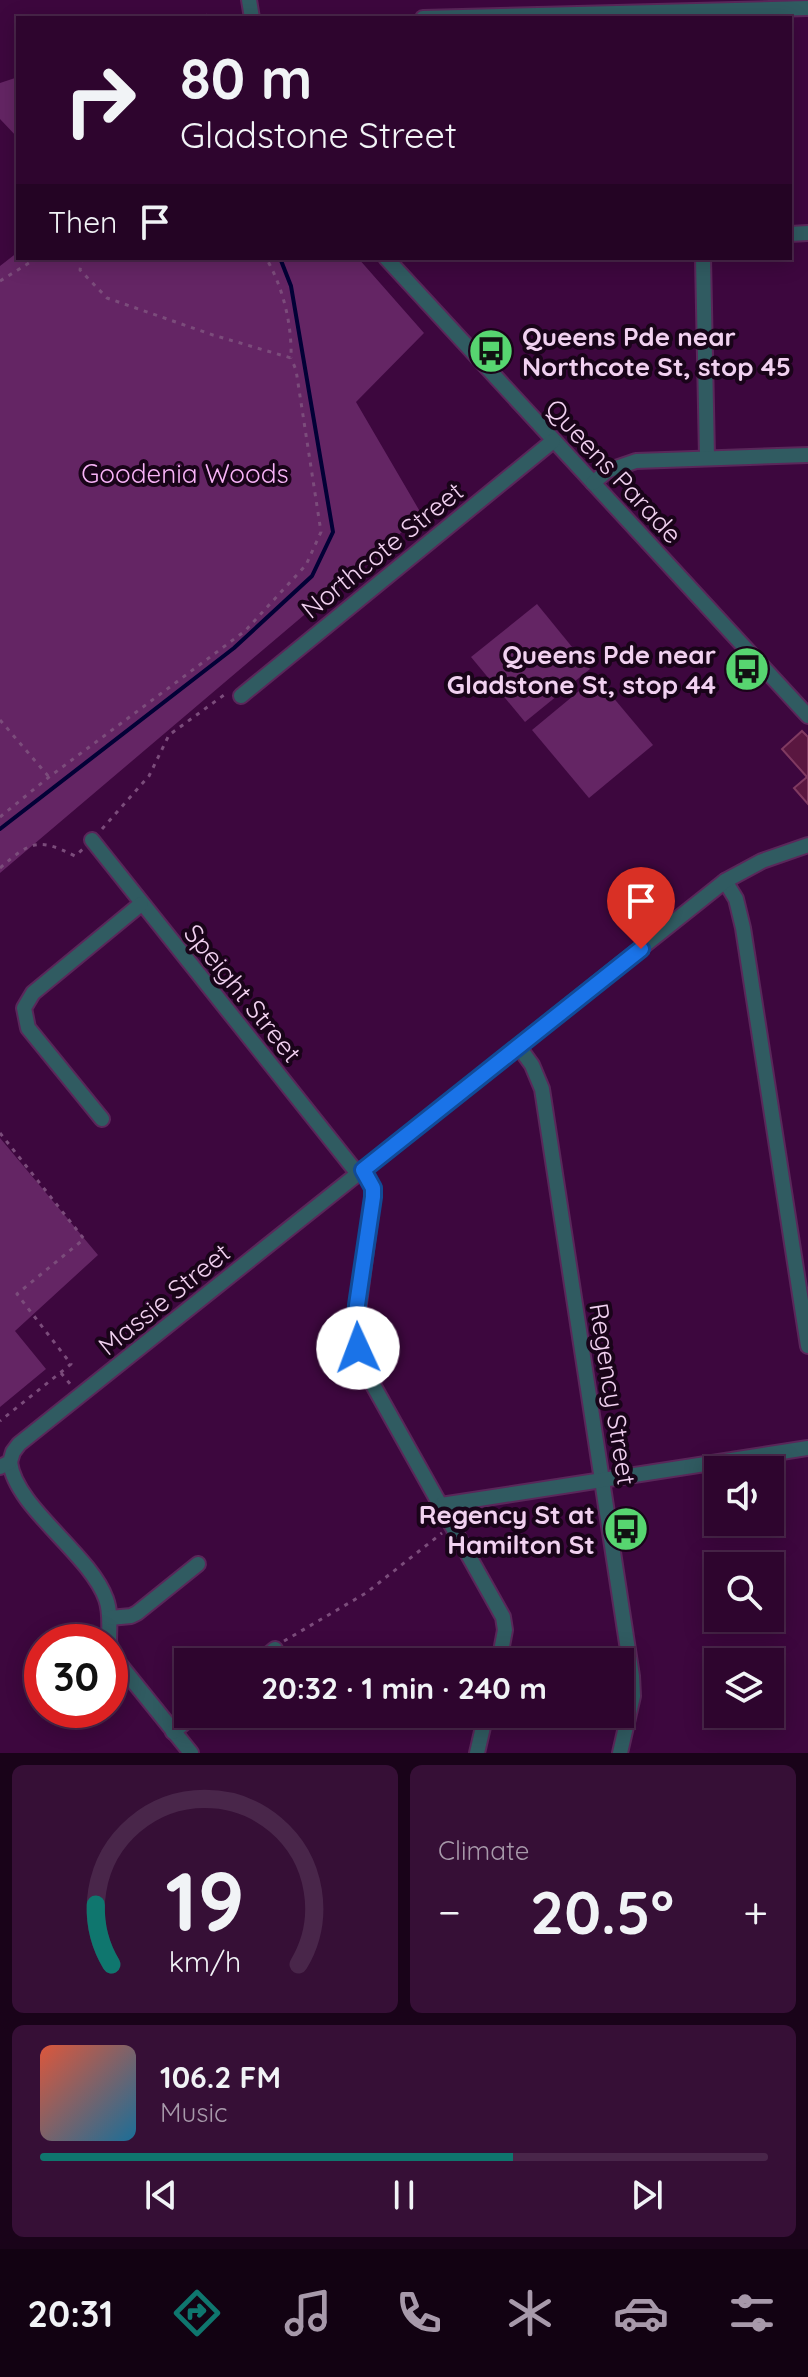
<!DOCTYPE html>
<html lang="en">
<head>
<meta charset="utf-8">
<style>
	body { margin:0; font-family:Quicksand,sans-serif; background:#360f36; color:#f1f3f6; height:100vh; display:flex; flex-direction:column; font-size:30px; white-space:nowrap }
	* { box-sizing:border-box; margin:0 }
	p { font-size:26px; color:#a799aa }
	.icon { flex:none; width:44px; height:44px; fill:none; stroke:currentColor; stroke-width:2; stroke-linecap:round; stroke-linejoin:round }
	.map { position:relative; height:1753px; overflow:hidden }
	.panel { display:flex; flex-direction:column; gap:12px; padding:12px; background:#190319; flex:1 }
	.panel>* { flex:none }
	.guide { position:absolute; left:16px; top:16px; width:776px; height:244px; border-radius:0px; box-shadow:0 4px 20px #0003,0 0 0 2px #49264a; background:#2e052e; color:#f1f3f6; overflow:hidden }
	.buttons { position:absolute; left:704px; top:1456px; display:grid; gap:16px }
	.buttons a { display:grid; place-items:center; width:80px; height:80px; border-radius:0px; background:#2e052e; box-shadow:0 4px 20px #0003,0 0 0 2px #49264a; font-size:40px }
	.speed { position:absolute; left:24px; top:1624px; display:flex; gap:16px; font-size:40px; font-weight:700; text-align:center }
	.speed>* { display:grid; place-content:center; width:104px; height:104px; border-radius:50%; background:#2e052e; box-shadow:0 4px 20px #0003,0 0 0 2px #49264a; line-height:1 }
	.speed .limit { border:12px solid #d22; background:#fff; color:#111 }
	.pin { position:absolute; display:grid; place-items:center; width:68px; height:68px; color:#fff; margin:-82px -34px; border-radius:50% 50% 50% 0; rotate:-45deg; box-shadow:0 0 8px #0007 }
	.pin .icon { rotate:45deg }
	.me { position:absolute; width:88px; margin:-44px; rotate:358deg; stroke-linejoin:round; filter:drop-shadow(0 0 6px #0008) }
	.turn { display:flex; align-items:center; gap:28px; height:168px; padding:0 32px; font-size:36px }
	.turn .icon { width:104px; height:104px; stroke-width:2.5 }
	.turn b { display:block; font-size:56px; line-height:68px }
	.then { display:flex; align-items:center; height:76px; padding:0 32px; background:#0003; gap:16px; font-size:30px }
	.big { font-size:60px; font-weight:700; line-height:1.1 }
	.panel .tile { flex:1; display:flex; flex-direction:column; justify-content:center; gap:12px; min-width:0; padding:0 28px; border-radius:12px; background:#360f36 }
	.panel .dial { align-items:center; gap:0 }
	.dial svg { height:208px; overflow:visible; fill:none; stroke:#49264a; stroke-width:7; stroke-linecap:round; text-anchor:middle }
	.dial text { fill:#f1f3f6; stroke:none }
	.song { display:flex; align-items:center; gap:24px }
	.cover { width:96px; height:96px; border-radius:12px; background:linear-gradient(135deg,hsl(10 70% 55%),hsl(200 70% 35%)) }
	.played { height:8px; border-radius:4px; background:linear-gradient(90deg,#0f766e 65%,#49264a 65%) }
	.keys { display:flex; justify-content:space-around; direction:ltr }
	.heat { display:flex; justify-content:space-between; align-items:center; font-size:44px; direction:ltr }
	.panel .tiles { flex:1; display:grid; gap:12px; grid-template-columns:1fr 1fr }
	.tile:last-child { grid-column:span 2 }
	.trip { position:absolute; left:174px; top:1648px; width:460px; height:80px; border-radius:0px; background:#2e052e; box-shadow:0 4px 20px #0003,0 0 0 2px #49264a; font-weight:700; line-height:80px; text-align:center }
	.tabs { display:flex; height:128px; justify-content:space-around; align-items:center; background:#120212; color:#a799aa }
	.tabs .icon { width:56px; height:56px }
	.tabs .selected { color:#0f766e }
	.tabs b { font-size:36px; color:#f1f3f6 }
	.map>svg:first-child { display:block }
</style>
</head>
<body>
<div class="map">
<svg width="808" height="1753" viewBox="0 0 808 1753">
	<rect width="100%" height="100%" fill="#3d073e"/>
	<!-- green -->
	<g fill="#642564">
		<polygon points="18,77 18,138 0,119 0,83"/>
		<polygon points="18,252 18,258 358,258 424,333 356,402 422,515 0,873 0,266"/>
		<polygon points="537,604 590,669 525,722 471,657"/>
		<polygon points="596,677 653,745 589,798 532,730"/>
		<polygon points="0,1138 98,1255 15,1331 46,1369 0,1407"/>
	</g>
	<g fill="none" stroke-linecap="round" stroke-linejoin="round">
		<!-- stream -->
		<polyline stroke="#020136" stroke-width="4" points="0,829 234,648 312,576 333,532 291,286 280,258"/>
	</g>
	<!-- building -->
	<polygon fill="#5a1740" stroke="#803a61" stroke-width="2" points="802,731 808,737 808,804 794,788 807,777 782,749"/>
	<g fill="none" stroke-linecap="round" stroke-linejoin="round">
		<!-- street casing -->
		<g stroke="#5a275a" stroke-width="18">
			<g id="street">
				<polyline points="249,0 252,18"/>
				<polyline points="423,18 808,8"/>
				<polyline points="790,234 808,233"/>
				<polyline points="386,258 808,716"/>
				<polyline points="703,258 707,457"/>
				<polyline points="593,483 607,471 636,461 808,455"/>
				<polyline points="241,696 553,441"/>
				<polyline points="92,840 358,1174"/>
				<polyline points="725,881 736,899 743,928 808,1346"/>
				<polyline points="519,1047 532,1065 542,1089 632,1676 633,1696 620,1753"/>
				<polyline points="102,1119 28,1028 24,1008 33,993 141,904"/>
				<polyline points="363,1170 373,1188 373,1197 356,1326 358,1348 368,1376 503,1617 505,1630 499,1662"/>
				<path d="M 10,1462 C 15,1507 90,1554 106,1599 C 111,1612 109,1628 109,1642"/>
				<polyline points="0,1467 10,1462 13,1452 19,1444 725,881 762,861 808,845"/>
				<polyline points="441,1505 808,1448"/>
				<polyline points="110,1618 131,1616 137,1613 198,1564"/>
				<polyline points="110,1645 117,1661 191,1753"/>
				<polyline points="259,1662 275,1649"/>
				<polyline points="173,1732 195,1714"/>
				<polyline points="477,1753 486,1714"/>
			</g>
		</g>
		<!-- path -->
		<g stroke="#7b4c7b" stroke-width="3" stroke-dasharray="4 6" stroke-linecap="butt">
			<polyline points="206,18 209,10"/>
			<path d="M 82,258 L 80,270 L 107,298 L 213,335 L 291,358 C 292,324 283,287 266,258"/>
			<polyline points="0,281 37,258"/>
			<polyline points="0,720 49,777"/>
			<polyline points="0,817 49,777 245,631 306,565 321,532 296,370 291,358"/>
			<polyline points="102,829 149,776 169,735 224,695 228,695"/>
			<path d="M 0,868 C 30,842 38,837 75,856 L 83,849"/>
			<polyline points="0,1133 84,1239 17,1294 71,1364 0,1421"/>
			<polyline points="61,1373 71,1385"/>
			<polyline points="284,1641 366,1593 442,1533"/>
		</g>
		<!-- street -->
		<use href="#street" stroke="#305b61" stroke-width="14"/>
	</g>
	<g fill="none" stroke-linecap="round" stroke-linejoin="round">
		<!-- route casing -->
		<g stroke="#114b97" stroke-width="20">
			<polyline id="route" points="358,1348 357,1305 373,1197 373,1188 363,1170 641,949"/>
		</g>
		<!-- route -->
		<use href="#route" stroke="#1a73e8" stroke-width="14"/>
	</g>
	<!-- icons -->
	<defs>
		<g id="bus-disc" transform="scale(2.3)"><circle r="9.5" fill="#57d570" stroke="#190419"/><path d="M-5-6H5V4H4V6H2V4H-2V6H-4V4H-5ZM-3.5-4V0h7V-4ZM-3.5 1.2v1.5H-2V1.2ZM2 1.2v1.5H3.5V1.2Z" fill="#111"/></g>
	</defs>
	<g fill-rule="evenodd">
		<use href="#bus-disc" x="491" y="351"/>
		<use href="#bus-disc" x="747" y="669"/>
		<use href="#bus-disc" x="626" y="1529"/>
	</g>
	<g text-anchor="middle" dominant-baseline="central" stroke-width="8" stroke-linejoin="round" paint-order="stroke">
		<!-- poi labels -->
		<g font-size="26" font-weight="bold" fill="#f1d1f0" stroke="#190419" text-anchor="end">
			<text x="522" y="336" text-anchor="start">Queens Pde near<tspan x="522" dy="30">Northcote St, stop 45</tspan></text>
			<text x="716" y="654">Queens Pde near<tspan x="716" dy="30">Gladstone St, stop 44</tspan></text>
			<text x="595" y="1514">Regency St at<tspan x="595" dy="30">Hamilton St</tspan></text>
		</g>
		<!-- street labels -->
		<g font-size="26" fill="#f1d1f0" stroke="#190419">
			<text transform="translate(614 471) rotate(47)">Queens Parade</text>
			<text transform="translate(382 550) rotate(-39)">Northcote Street</text>
			<text transform="translate(243 993) rotate(51)">Speight Street</text>
			<text transform="translate(164 1299) rotate(-39)">Massie Street</text>
			<text transform="translate(613 1394) rotate(81)">Regency Street</text>
		</g>
		<!-- park labels -->
		<g font-size="26" fill="#f8b3f7" stroke="#190419">
			<text x="185" y="473">Goodenia Woods</text>
		</g>
	</g>
</svg>
<div class="buttons">
<a><svg class="icon" aria-label="sound" viewBox="0 0 24 24"><path d="M4 9h4l5-4v14l-5-4H4zM17 9q2 3 0 6"/></svg></a>
<a><svg class="icon" aria-label="search" viewBox="0 0 24 24"><circle cx="10" cy="10" r="6"/><path d="M15 15l6 6"/></svg></a>
<a><svg class="icon" aria-label="layers" viewBox="0 0 24 24"><path d="M12 4l9 5-9 5-9-5zM3 14l9 5 9-5"/></svg></a>
</div>
<div class="speed"><div class="limit">30</div></div>
<div class="pin" style="left:641px;top:949px;background:#d93025"><svg class="icon" aria-label="arrive" viewBox="0 0 24 24"><path d="M6 21V4h12l-3 4 3 4H6"/></svg></div>
<svg class="me" style="left:358px;top:1348px" viewBox="-20 -20 40 40"><circle r="19" fill="#fff"/><path d="M0-13L10 11 0 6-10 11z" fill="#1a73e8"/></svg>
<div class="trip">20:32 · 1 min · 240 m</div>
<div class="guide">
<div class="turn"><svg class="icon" aria-label="right" viewBox="0 0 24 24"><path d="M7 20v-9h11M14 6l5 5-5 5"/></svg><div><b>80 m</b>Gladstone Street</div></div>
<div class="then">Then<svg class="icon" aria-label="arrive" viewBox="0 0 24 24"><path d="M6 21V4h12l-3 4 3 4H6"/></svg></div>
</div>
</div>
<section class="panel">
<div class="tiles">
<div class="tile dial"><svg viewBox="0 0 100 80">
<path d="M14 69A42 42 0 1 1 86 69"/>
<path d="M14 69A42 42 0 0 1 8 46" stroke="#0f766e"/>
<text x="50" y="56" font-size="32" font-weight="700">19</text>
<text x="50" y="72" font-size="11">km/h</text>
</svg></div>
<div class="tile"><p>Climate</p>
<div class="heat"><a>−</a><b class="big">20.5°</b><a>+</a></div>
</div>
<div class="tile">
<div class="song"><i class="cover"></i><div><b>106.2 FM</b><p>Music</p></div></div>
<div class="played"></div>
<div class="keys"><svg class="icon" aria-label="previous" viewBox="0 0 24 24"><path d="M18 5L8 12l10 7zM5 5v14"/></svg><svg class="icon" aria-label="pause" viewBox="0 0 24 24"><path d="M8 5v14M16 5v14"/></svg><svg class="icon" aria-label="next" viewBox="0 0 24 24"><path d="M6 5l10 7-10 7zM19 5v14"/></svg></div>
</div>
</div>
</section>
<nav class="tabs">
<b>20:31</b>
<svg class="icon selected" aria-label="directions" viewBox="0 0 24 24"><path d="M12 3l9 9-9 9-9-9zM9 14v-3h6M13 9l2 2-2 2"/></svg>
<svg class="icon" aria-label="music" viewBox="0 0 24 24"><path d="M9 18V5l10-2v13"/><circle cx="6" cy="18" r="3"/><circle cx="16" cy="16" r="3"/></svg>
<svg class="icon" aria-label="phone" viewBox="0 0 24 24"><path d="M5 4h4l2 5-3 2q2 4 5 5l2-3 5 2v4C11 20 4 13 5 4z"/></svg>
<svg class="icon" aria-label="climate" viewBox="0 0 24 24"><path d="M12 3v18M4 7l16 10M4 17L20 7"/></svg>
<svg class="icon" aria-label="car" viewBox="0 0 24 24"><path d="M5 17H2v-5l4-1 3-4h7l3 4 3 1v5h-3M9 17h6M6 11h13"/><circle cx="7" cy="17" r="2"/><circle cx="17" cy="17" r="2"/></svg>
<svg class="icon" aria-label="filters" viewBox="0 0 24 24"><path d="M4 7h16M4 17h16"/><circle cx="9" cy="7" r="2"/><circle cx="15" cy="17" r="2"/></svg>
</nav>
</body>
</html>
